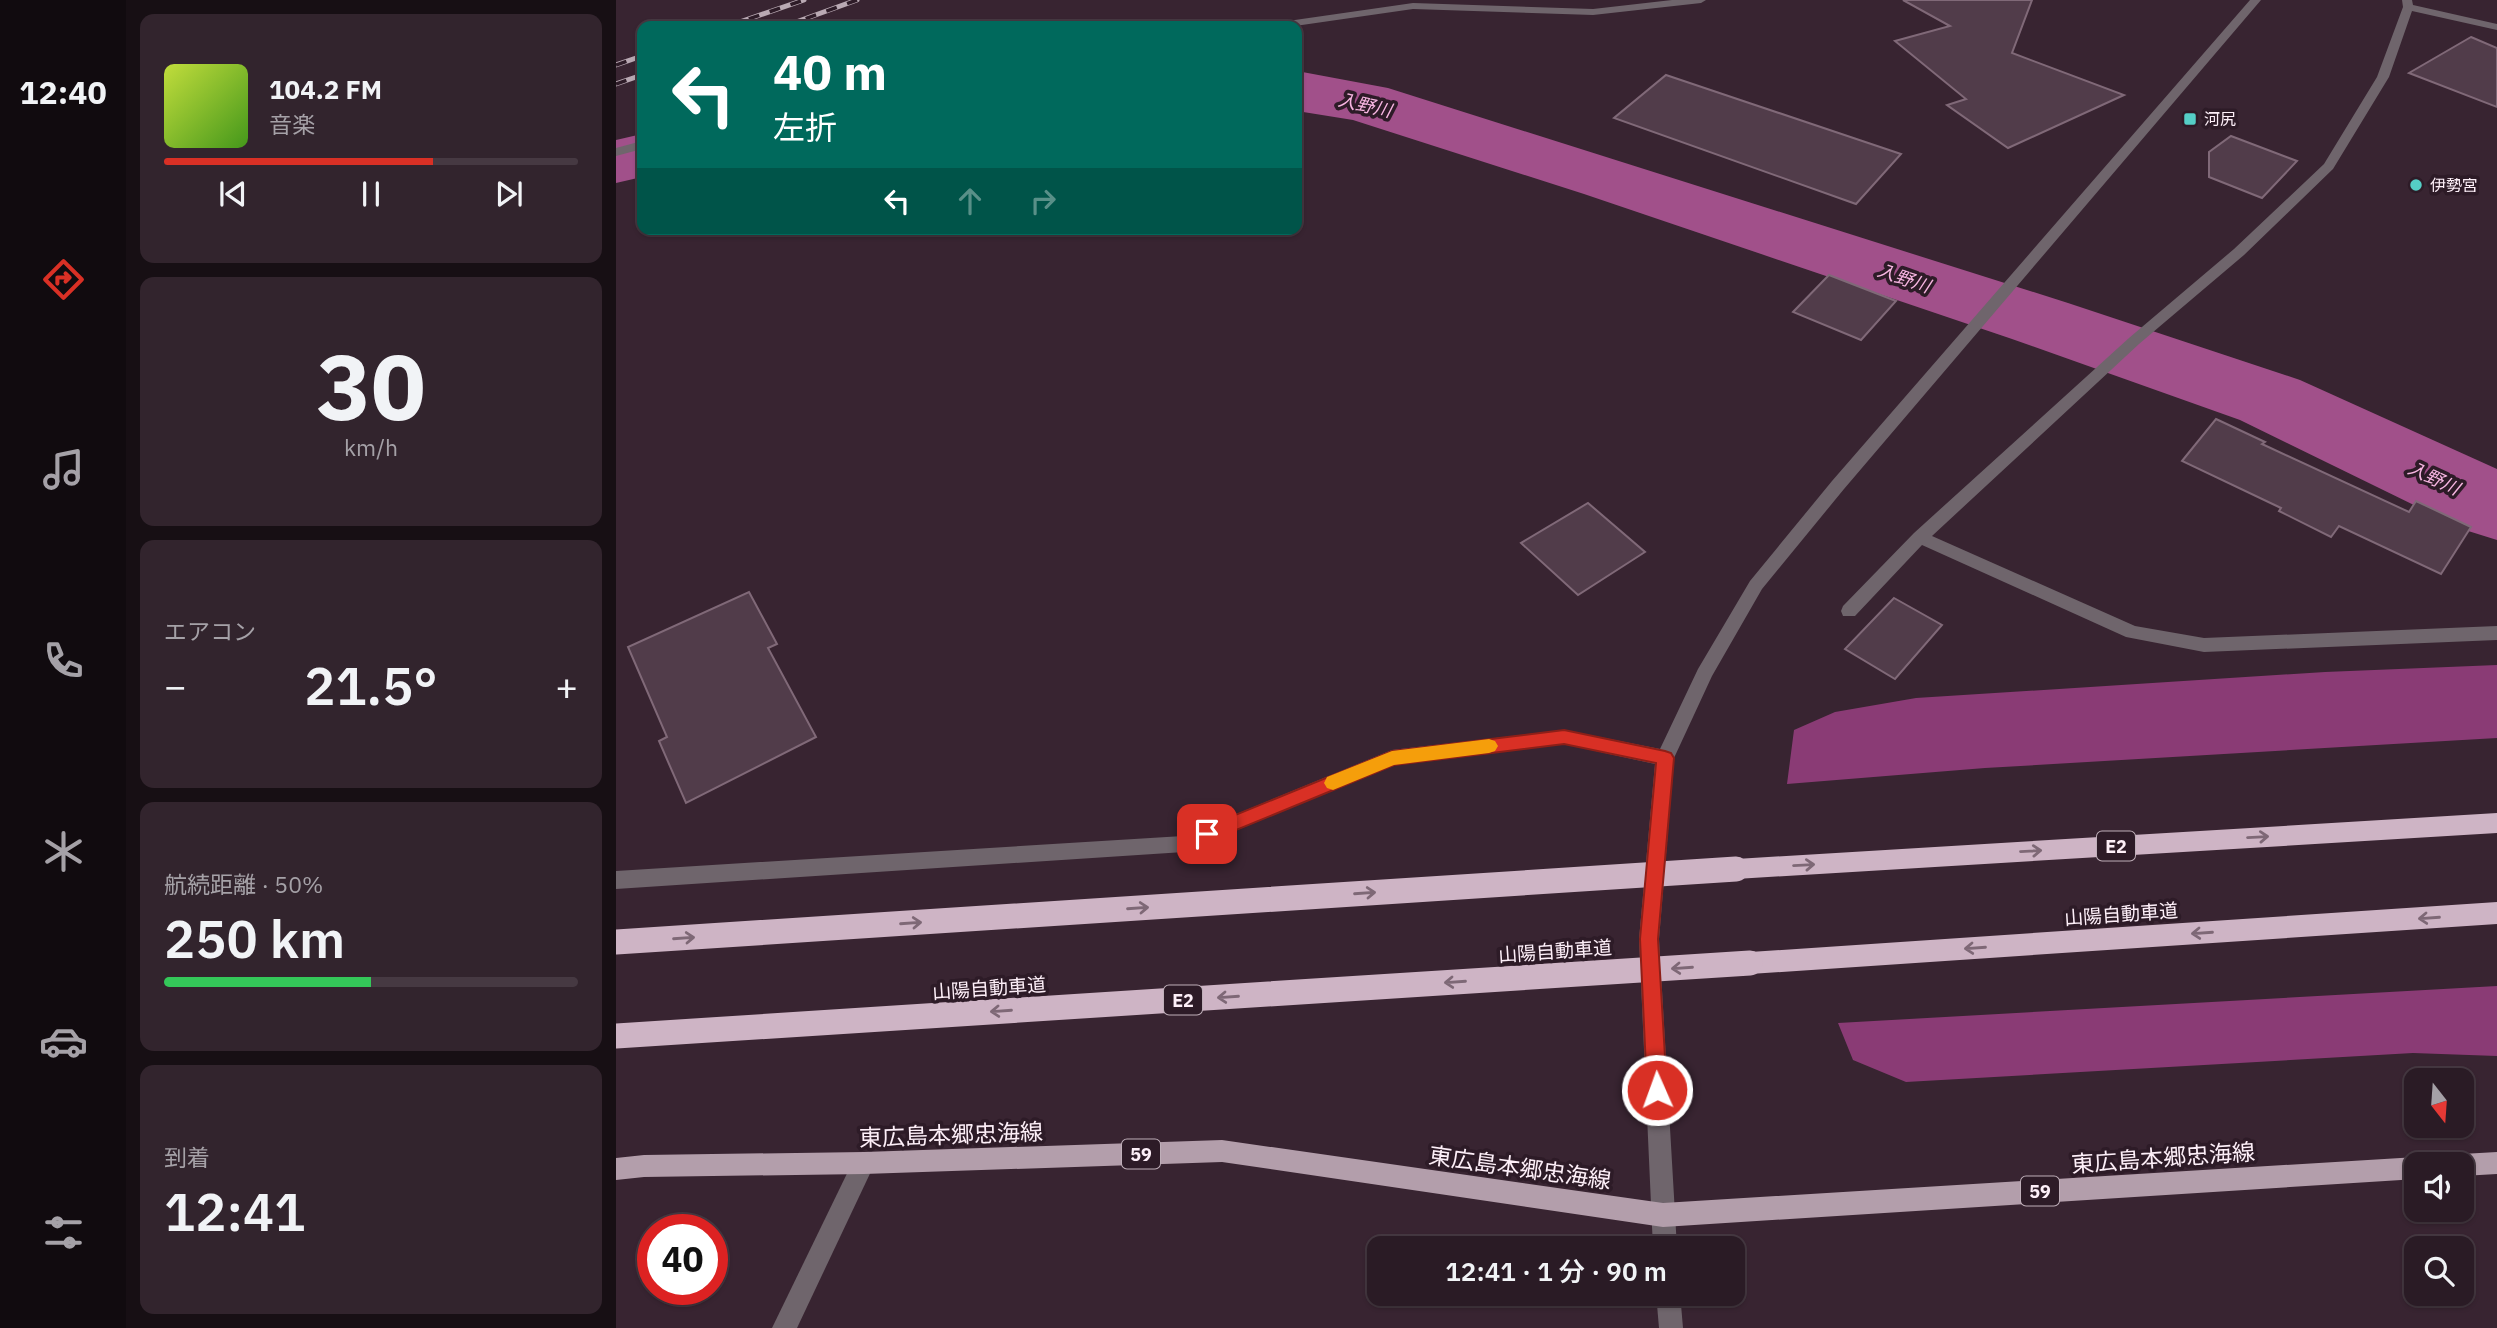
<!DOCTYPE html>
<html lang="ja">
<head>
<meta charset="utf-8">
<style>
	body { margin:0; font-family:"IBM Plex Sans","Noto Sans JP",sans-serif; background:#32242d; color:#f1f3f6; height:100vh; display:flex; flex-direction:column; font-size:26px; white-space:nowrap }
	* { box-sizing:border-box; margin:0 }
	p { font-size:23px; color:#a5a1a7 }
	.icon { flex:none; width:38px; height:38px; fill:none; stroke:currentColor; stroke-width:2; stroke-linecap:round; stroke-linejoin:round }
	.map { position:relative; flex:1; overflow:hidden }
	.side { display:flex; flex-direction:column; gap:14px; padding:14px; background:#170f14; width:490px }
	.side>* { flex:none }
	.hud { position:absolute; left:21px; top:21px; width:665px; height:214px; border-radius:14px; box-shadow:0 2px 5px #0004,0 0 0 2px #463942; background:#00695c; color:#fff; overflow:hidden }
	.needle { width:46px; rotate:163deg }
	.buttons { position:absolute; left:1788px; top:1068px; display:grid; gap:14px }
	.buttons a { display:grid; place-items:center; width:70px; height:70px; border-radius:14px; background:#2a1b25; box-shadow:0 2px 5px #0004,0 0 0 2px #463942; font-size:35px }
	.speed { position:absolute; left:21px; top:1214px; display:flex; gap:14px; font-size:35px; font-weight:700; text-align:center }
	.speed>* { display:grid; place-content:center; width:91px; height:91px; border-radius:50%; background:#2a1b25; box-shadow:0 2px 5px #0004,0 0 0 2px #463942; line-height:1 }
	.speed .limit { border:10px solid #d22; background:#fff; color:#111 }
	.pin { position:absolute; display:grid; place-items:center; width:60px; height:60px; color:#fff; margin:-30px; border-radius:14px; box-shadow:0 4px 10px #0006 }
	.me { position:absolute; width:77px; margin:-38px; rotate:358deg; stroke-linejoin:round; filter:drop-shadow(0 0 5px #0008) }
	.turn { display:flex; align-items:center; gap:24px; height:147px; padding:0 21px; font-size:32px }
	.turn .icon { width:91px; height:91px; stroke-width:2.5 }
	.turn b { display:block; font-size:49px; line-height:60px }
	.lanes { display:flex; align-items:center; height:66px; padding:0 21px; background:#0003; justify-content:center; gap:35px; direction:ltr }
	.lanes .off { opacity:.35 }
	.big { font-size:52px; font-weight:600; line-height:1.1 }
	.side .tile { flex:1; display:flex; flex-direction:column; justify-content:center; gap:10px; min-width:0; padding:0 24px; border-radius:14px; background:#32242d }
	.side .dial { align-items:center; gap:0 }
	.dial b { font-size:91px; line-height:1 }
	.song { display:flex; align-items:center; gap:21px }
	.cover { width:84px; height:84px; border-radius:10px; background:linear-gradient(135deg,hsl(70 70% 55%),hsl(100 70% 35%)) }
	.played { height:7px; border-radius:4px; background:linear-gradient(90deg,#d93025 65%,#463942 65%) }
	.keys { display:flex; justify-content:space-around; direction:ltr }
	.heat { display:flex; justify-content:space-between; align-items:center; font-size:38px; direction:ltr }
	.charge { height:10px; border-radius:5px; background:linear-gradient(90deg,#34c759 50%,#463942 0) }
	.trip { position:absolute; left:751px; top:1236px; width:378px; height:70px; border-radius:14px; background:#2a1b25; box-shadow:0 2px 5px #0004,0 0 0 2px #463942; font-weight:600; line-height:70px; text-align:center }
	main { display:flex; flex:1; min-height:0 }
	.tab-bar { display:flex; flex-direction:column; width:126px; justify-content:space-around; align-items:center; background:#110b0f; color:#a5a1a7 }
	.tab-bar .icon { width:49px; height:49px }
	.tab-bar .current { color:#d93025 }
	.tab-bar b { font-size:32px; color:#f1f3f6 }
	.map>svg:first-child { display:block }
</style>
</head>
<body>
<main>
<nav class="tab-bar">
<b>12:40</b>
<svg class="icon current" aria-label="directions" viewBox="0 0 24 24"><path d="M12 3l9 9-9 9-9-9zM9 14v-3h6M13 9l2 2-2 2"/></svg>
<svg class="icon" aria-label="music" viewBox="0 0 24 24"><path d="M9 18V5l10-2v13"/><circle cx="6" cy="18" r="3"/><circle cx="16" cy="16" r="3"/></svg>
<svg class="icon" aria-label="phone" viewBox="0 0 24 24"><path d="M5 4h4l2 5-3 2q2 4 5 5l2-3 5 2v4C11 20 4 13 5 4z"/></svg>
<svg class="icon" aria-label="climate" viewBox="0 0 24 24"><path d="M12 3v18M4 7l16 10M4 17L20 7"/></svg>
<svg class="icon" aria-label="car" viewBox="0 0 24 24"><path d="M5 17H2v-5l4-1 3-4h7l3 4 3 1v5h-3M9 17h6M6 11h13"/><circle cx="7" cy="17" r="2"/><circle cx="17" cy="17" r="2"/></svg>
<svg class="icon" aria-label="filters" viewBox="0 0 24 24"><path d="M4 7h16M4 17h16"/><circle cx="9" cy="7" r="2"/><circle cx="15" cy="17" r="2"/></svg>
</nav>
<section class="side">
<div class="tile">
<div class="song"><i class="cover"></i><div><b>104.2 FM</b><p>音楽</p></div></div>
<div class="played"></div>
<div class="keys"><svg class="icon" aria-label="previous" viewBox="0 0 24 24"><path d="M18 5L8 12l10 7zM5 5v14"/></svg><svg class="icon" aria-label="pause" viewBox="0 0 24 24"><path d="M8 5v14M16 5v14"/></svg><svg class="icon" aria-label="next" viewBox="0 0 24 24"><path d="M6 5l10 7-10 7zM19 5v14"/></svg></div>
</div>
<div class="tile dial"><b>30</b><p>km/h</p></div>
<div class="tile"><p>エアコン</p>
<div class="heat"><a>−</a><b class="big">21.5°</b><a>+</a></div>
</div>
<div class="tile"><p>航続距離 · 50%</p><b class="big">250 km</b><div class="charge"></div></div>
<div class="tile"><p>到着</p><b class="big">12:41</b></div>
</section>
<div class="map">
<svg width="1881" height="1328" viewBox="0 0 1881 1328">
	<rect width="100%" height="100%" fill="#382431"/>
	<!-- forest -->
	<g fill="#8a3b75">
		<polygon points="1881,665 1881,738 1369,768 1171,784 1178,730 1219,712 1300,698 1709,672"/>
		<polygon points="1881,986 1881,1056 1797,1053 1290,1082 1237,1060 1222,1023"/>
	</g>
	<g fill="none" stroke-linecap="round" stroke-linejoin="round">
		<!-- river -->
		<g fill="#a1508a" fill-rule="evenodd">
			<polygon points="681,71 772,88 1452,303 1684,380 1881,469 1881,540 1849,530 1624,420 1396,339 968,194 737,120 681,111"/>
			<polygon points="26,134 26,177 0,183 0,140"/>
		</g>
	</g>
	<!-- building -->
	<g fill="#513c4a" stroke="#806978" stroke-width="2">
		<polygon points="1287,0 1416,0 1396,53 1508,95 1392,148 1331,105 1350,99 1279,41 1334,26"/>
		<polygon points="1855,37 1881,48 1881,107 1793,73"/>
		<polygon points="1050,75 1285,154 1240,204 998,118"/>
		<polygon points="1615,136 1681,161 1646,198 1593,177 1593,152"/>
		<polygon points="1213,275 1280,301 1245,340 1177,312"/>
		<polygon points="1600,419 1649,442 1646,444 1793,512 1800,501 1855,527 1825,574 1723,526 1715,537 1663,511 1665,508 1566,461"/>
		<polygon points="972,503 1029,552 962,595 905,543"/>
		<polygon points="133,592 161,644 152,648 200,737 70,803 43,741 51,737 12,647"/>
		<polygon points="1278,598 1326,625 1279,679 1229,649"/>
	</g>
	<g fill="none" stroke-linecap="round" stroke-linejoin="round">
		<!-- minor -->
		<g fill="#6f656c" fill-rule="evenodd">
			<polygon points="1056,0 1090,0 1085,3 977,15 797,9 679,26 652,26 658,23 797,3 977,9"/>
			<polygon points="1634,0 1645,0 1228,489 1146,589 1096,676 1058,758 1043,939 1061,1248 1037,1248 1023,939 1039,764 948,744 778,765 568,852 0,889 0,871 567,836 776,750 948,730 1044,749 1082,669 1134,581 1216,481"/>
			<polygon points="1786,0 1796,0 1797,5 1881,24 1881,30 1796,11 1773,77 1717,169 1628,255 1523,344 1316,536 1519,626 1588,638 1881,626 1881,640 1588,652 1510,637 1306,545 1239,616 1227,616 1225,611 1227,606 1298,533 1513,338 1618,249 1708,164 1761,77 1787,7"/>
			<polygon points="26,141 26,149 0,156 0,148"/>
			<polygon points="248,1152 256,1155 259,1163 181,1328 156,1328 240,1155"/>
			<polygon points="1040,1293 1064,1293 1067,1328 1043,1328"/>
		</g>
		<!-- major -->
		<g fill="#b39eab" fill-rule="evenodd">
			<polygon points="606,1140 1047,1203 1801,1157 1811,1164 1801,1164 1801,1179 1047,1227 606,1162 248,1174 28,1177 0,1180 0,1158 28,1155 248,1152"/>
			<polygon points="1881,1152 1881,1174 1846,1176 1846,1164 1835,1164 1838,1157 1846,1154"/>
		</g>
		<!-- highway -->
		<g fill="#ceb4c5" fill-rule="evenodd">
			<polygon points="1881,813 1881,833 1120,879 1112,876 1108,869 1112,862 1120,859"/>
			<polygon points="1881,902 1881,924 1134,974 1125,971 1122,963 1125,955 1134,952"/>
		</g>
		<!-- rail casing -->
		<g stroke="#b9a9b3" stroke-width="5">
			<g id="rail">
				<polyline points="112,26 188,0"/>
				<polyline points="169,26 241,0"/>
				<polyline points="0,65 26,56"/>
				<polyline points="0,84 26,75"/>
			</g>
		</g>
		<!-- rail -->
		<use href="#rail" stroke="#2d1b27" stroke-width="3.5" stroke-dasharray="11" stroke-linecap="butt"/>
		<!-- highway-bridge -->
		<g stroke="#ceb4c5" stroke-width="25">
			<polyline points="0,942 1120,869"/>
			<polyline points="0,1036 1134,963"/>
		</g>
	</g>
	<!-- one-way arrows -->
	<defs><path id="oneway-shaft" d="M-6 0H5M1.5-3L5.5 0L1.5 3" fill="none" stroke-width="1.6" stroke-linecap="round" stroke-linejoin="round" transform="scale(1.75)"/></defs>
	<g stroke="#7e6876">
		<use href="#oneway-shaft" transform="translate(1642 837) rotate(-3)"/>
		<use href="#oneway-shaft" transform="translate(1415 851) rotate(-3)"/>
		<use href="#oneway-shaft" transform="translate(1188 865) rotate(-3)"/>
		<use href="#oneway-shaft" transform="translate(749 893) rotate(-4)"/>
		<use href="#oneway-shaft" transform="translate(522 908) rotate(-4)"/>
		<use href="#oneway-shaft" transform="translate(1813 918) rotate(176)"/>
		<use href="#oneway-shaft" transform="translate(295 923) rotate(-4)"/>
		<use href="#oneway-shaft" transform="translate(1586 933) rotate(176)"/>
		<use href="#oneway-shaft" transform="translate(68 938) rotate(-4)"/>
		<use href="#oneway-shaft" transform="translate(1359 948) rotate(176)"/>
		<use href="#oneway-shaft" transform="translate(1066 968) rotate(176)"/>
		<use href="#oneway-shaft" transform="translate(839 982) rotate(176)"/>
		<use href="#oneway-shaft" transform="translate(612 997) rotate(176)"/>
		<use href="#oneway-shaft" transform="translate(385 1011) rotate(176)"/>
	</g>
	<!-- route -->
	<polygon fill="#d93025" stroke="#8d1f18" stroke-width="2" points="948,730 1049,751 1055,753 1058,758 1042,939 1051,1090 1048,1097 1041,1100 1034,1097 1031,1090 1024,939 1040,763 948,744 778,765 591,842 585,839 582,834 585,829 776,751"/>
	<!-- slow -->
	<polygon fill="#f59e0b" points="873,739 879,741 882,746 879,751 873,753 778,765 717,790 711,788 708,783 711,777 776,751"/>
	<!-- markers -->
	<g fill="#55cec6" stroke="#2d1b27" stroke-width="2.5">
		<rect x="1567" y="112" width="14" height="14" rx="3.5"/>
		<circle cx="1800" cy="185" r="7"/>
	</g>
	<g text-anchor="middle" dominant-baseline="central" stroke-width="7" stroke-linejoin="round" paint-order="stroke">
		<!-- far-poi labels -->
		<g font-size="16" fill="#fdeff8" stroke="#2d1b27" text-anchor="start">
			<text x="1588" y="119">河尻</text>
			<text x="1814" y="185">伊勢宮</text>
		</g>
		<!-- far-water labels -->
		<g font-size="18" font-style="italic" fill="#f7b5e1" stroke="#2d1b27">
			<text transform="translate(749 105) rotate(13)">入野川</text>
			<text transform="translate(1288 278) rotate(19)">入野川</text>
			<text transform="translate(1818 478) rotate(25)">入野川</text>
		</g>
		<!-- shield labels -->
		<g fill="#2d1b27" stroke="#bfafb9" stroke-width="2">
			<rect x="1481" y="831.5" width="38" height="29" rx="5"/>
			<rect x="548" y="985.5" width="38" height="29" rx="5"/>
			<rect x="506" y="1139.5" width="38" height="29" rx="5"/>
			<rect x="1405" y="1176.5" width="38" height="29" rx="5"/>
		</g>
		<g font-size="18" font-weight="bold" fill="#fdeff8">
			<text x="1500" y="846">E2</text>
			<text x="567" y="1000">E2</text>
			<text x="525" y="1154">59</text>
			<text x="1424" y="1191">59</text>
		</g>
		<!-- street labels -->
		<g font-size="19" fill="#fdeff8" stroke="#2d1b27">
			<text transform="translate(1505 914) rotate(-4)">山陽自動車道</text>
			<text transform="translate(939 951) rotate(-4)">山陽自動車道</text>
			<text transform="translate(373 988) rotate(-4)">山陽自動車道</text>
		</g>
		<!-- near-street labels -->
		<g font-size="23" fill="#fdeff8" stroke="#2d1b27">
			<text transform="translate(335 1134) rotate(-2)">東広島本郷忠海線</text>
			<text transform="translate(1547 1157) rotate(-4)">東広島本郷忠海線</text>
			<text transform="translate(904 1167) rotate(8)">東広島本郷忠海線</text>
		</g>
	</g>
</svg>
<div class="buttons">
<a><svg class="needle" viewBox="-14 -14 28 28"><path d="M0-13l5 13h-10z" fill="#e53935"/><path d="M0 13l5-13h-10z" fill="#a5a1a7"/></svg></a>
<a><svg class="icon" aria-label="sound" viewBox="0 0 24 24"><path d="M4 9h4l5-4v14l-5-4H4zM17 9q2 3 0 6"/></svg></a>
<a><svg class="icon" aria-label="search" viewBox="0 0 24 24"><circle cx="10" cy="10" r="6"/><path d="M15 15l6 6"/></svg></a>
</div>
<div class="speed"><div class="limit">40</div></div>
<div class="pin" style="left:591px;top:834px;background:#d93025"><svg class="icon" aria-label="arrive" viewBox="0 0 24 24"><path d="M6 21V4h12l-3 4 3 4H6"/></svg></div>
<svg class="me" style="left:1041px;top:1090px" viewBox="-20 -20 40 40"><circle r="17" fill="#d93025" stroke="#fff" stroke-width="3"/><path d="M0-11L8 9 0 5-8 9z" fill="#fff"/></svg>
<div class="trip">12:41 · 1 分 · 90 m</div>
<div class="hud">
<div class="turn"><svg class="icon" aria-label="left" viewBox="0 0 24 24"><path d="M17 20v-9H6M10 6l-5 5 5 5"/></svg><div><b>40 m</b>左折</div></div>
<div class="lanes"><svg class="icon" aria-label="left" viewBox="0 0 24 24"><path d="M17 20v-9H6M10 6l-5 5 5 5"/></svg><svg class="icon off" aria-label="ahead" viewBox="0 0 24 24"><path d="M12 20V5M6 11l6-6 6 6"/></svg><svg class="icon off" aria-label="right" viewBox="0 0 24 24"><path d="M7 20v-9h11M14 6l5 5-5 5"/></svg></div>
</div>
</div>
</main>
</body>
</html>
